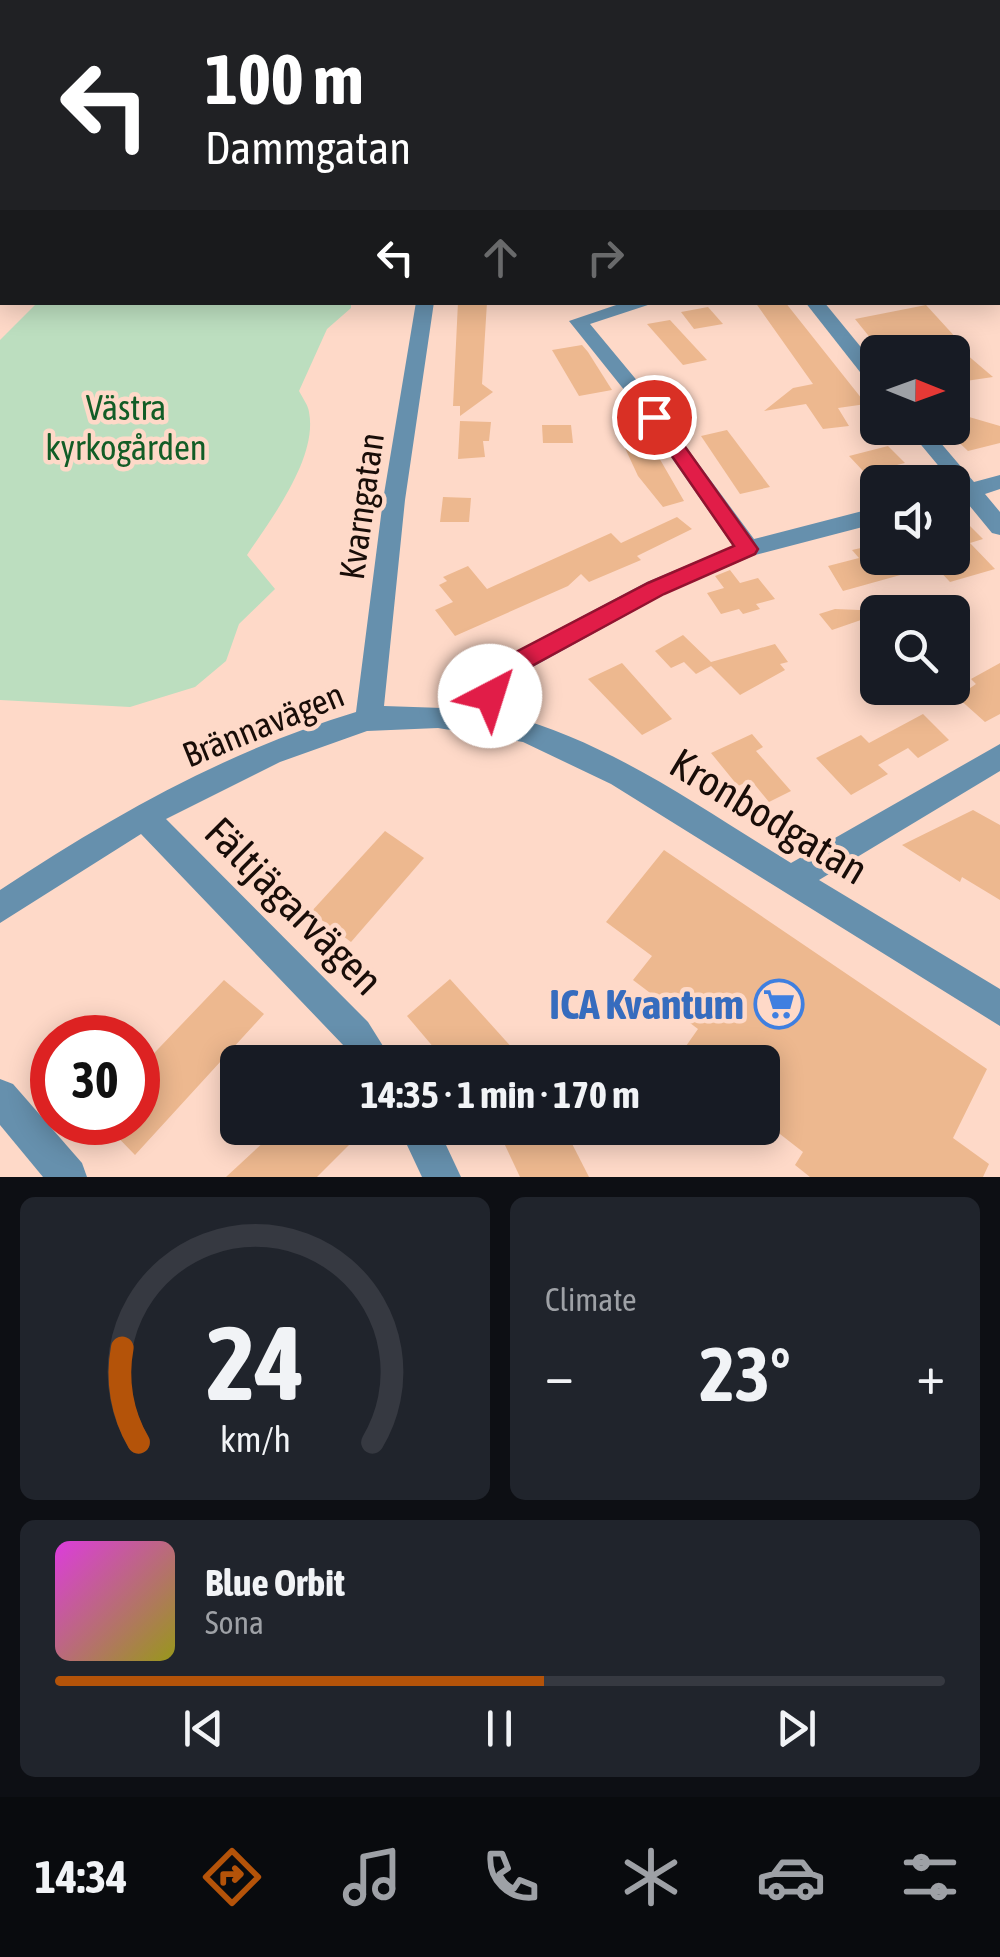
<!DOCTYPE html>
<html lang="en">
<head>
<meta charset="utf-8">
<style>
	body { margin:0; font-family:"Asap Condensed",sans-serif; background:#20242c; color:#f1f3f6; height:100vh; display:flex; flex-direction:column; font-size:38px; white-space:nowrap }
	* { box-sizing:border-box; margin:0 }
	p { font-size:32px; color:#9ea1a6 }
	.icon { flex:none; width:55px; height:55px; fill:none; stroke:currentColor; stroke-width:2; stroke-linecap:round; stroke-linejoin:round }
	.map { position:relative; height:1177px; overflow:hidden }
	.sheet { display:flex; flex-direction:column; gap:20px; padding:20px; background:#0d0f14; flex:1 }
	.sheet>* { flex:none }
	.top-card { position:absolute; left:0px; top:0px; width:1000px; height:305px; box-shadow:0 5px 25px #0003; background:#202124; color:#fff; overflow:hidden }
	.needle { width:65px; rotate:91deg }
	.controls { position:absolute; left:860px; top:335px; display:grid; gap:20px }
	.controls a { display:grid; place-items:center; width:110px; height:110px; border-radius:15px; background:#171b24; box-shadow:0 5px 25px #0003; font-size:50px }
	.speed { position:absolute; left:30px; top:1015px; display:flex; gap:20px; font-size:50px; font-weight:700; text-align:center }
	.speed>* { display:grid; place-content:center; width:130px; height:130px; border-radius:50%; background:#171b24; box-shadow:0 5px 25px #0003; line-height:1 }
	.speed .limit { border:15px solid #d22; background:#fff; color:#111 }
	.pin { position:absolute; display:grid; place-items:center; width:85px; height:85px; color:#fff; margin:-42px; border:5px solid #fff; border-radius:50%; box-shadow:0 2px 10px #0007 }
	.me { position:absolute; width:110px; margin:-55px; rotate:40deg; stroke-linejoin:round; filter:drop-shadow(0 0 8px #0008) }
	.turn { display:flex; align-items:center; gap:35px; height:210px; padding:0 40px; font-size:45px }
	.turn .icon { width:130px; height:130px; stroke-width:2.5 }
	.turn b { display:block; font-size:70px; line-height:85px }
	.lanes { display:flex; align-items:center; height:95px; padding:0 40px; background:#0003; justify-content:center; gap:50px; direction:ltr }
	.lanes .off { opacity:.35 }
	.big { font-size:75px; font-weight:700; line-height:1.1 }
	.sheet .widget { flex:1; display:flex; flex-direction:column; justify-content:center; gap:15px; min-width:0; padding:0 35px; border-radius:15px; background:#20242c }
	.sheet .dial { align-items:center; gap:0 }
	.dial svg { height:260px; overflow:visible; fill:none; stroke:#363941; stroke-width:7; stroke-linecap:round; text-anchor:middle }
	.dial text { fill:#f1f3f6; stroke:none }
	.song { display:flex; align-items:center; gap:30px }
	.cover { width:120px; height:120px; border-radius:15px; background:linear-gradient(135deg,hsl(300 70% 55%),hsl(60 70% 35%)) }
	.played { height:10px; border-radius:5px; background:linear-gradient(90deg,#b45309 55%,#363941 55%) }
	.keys { display:flex; justify-content:space-around; direction:ltr }
	.heat { display:flex; justify-content:space-between; align-items:center; font-size:55px; direction:ltr }
	.sheet .tiles { flex:1; display:grid; gap:20px; grid-template-columns:1fr 1fr }
	.widget:last-child { grid-column:span 2 }
	.trip { position:absolute; left:220px; top:1045px; width:560px; height:100px; border-radius:15px; background:#171b24; box-shadow:0 5px 25px #0003; font-weight:700; line-height:100px; text-align:center }
	.dock { display:flex; height:160px; justify-content:space-around; align-items:center; background:#090b0e; color:#9ea1a6 }
	.dock .icon { width:70px; height:70px }
	.dock .selected { color:#b45309 }
	.dock b { font-size:45px; color:#f1f3f6 }
	.map>svg:first-child { display:block }
</style>
</head>
<body>
<div class="map">
<svg width="1000" height="1177" viewBox="0 0 1000 1177">
	<rect width="100%" height="100%" fill="#fed9c8"/>
	<!-- green -->
	<path fill="#bcdebf" d="M 37,303 L 351,303 L 351,308 L 327,329 L 299,391 C 302,397 308,405 309,412 C 318,458 271,519 247,555 L 275,589 L 239,624 L 226,661 L 195,687 L 130,707 L 0,700 L 0,340 Z"/>
	<g fill="none" stroke-linecap="round" stroke-linejoin="round">
		<!-- river -->
		<g fill="#84aedd" fill-rule="evenodd">
			<polygon points="852,0 879,0 880,2 853,2"/>
			<rect x="998" y="64" width="2" height="12"/>
		</g>
	</g>
	<!-- building -->
	<g fill="#edb88f">
		<polygon points="458,302 487,302 482,384 493,392 460,416 460,406 453,406"/>
		<polygon points="755,302 785,302 866,404 838,408 849,426 823,429 806,404 764,411 793,388 813,384"/>
		<polygon points="926,305 958,340 880,350 855,319"/>
		<polygon points="708,307 723,324 694,329 681,312"/>
		<polygon points="670,320 707,360 683,365 647,324"/>
		<polygon points="952,342 993,377 952,383"/>
		<polygon points="582,345 588,352 612,390 579,396 552,350"/>
		<polygon points="952,412 1000,426 1000,443 968,451 949,433 952,432"/>
		<polygon points="460,421 491,422 489,441 483,441 485,457 458,459"/>
		<polygon points="542,425 571,425 573,443 543,443"/>
		<polygon points="727,430 770,487 740,494 701,436"/>
		<polygon points="644,445 651,457 658,456 684,501 663,507 638,476 625,448"/>
		<polygon points="888,446 905,463 865,473 849,456"/>
		<polygon points="443,497 471,498 469,522 440,522"/>
		<polygon points="677,517 692,529 637,556 641,560 589,582 581,574 568,586 455,636 435,610 453,602 439,585 447,581 443,577 468,566 487,589 611,533 621,543"/>
		<polygon points="963,519 983,539 970,543 995,569 950,582 935,566 952,561 952,522"/>
		<polygon points="878,544 878,558 947,558 947,562 843,591 828,566 859,558 852,550"/>
		<polygon points="730,570 740,583 758,578 775,599 756,604 760,609 743,614 739,609 721,614 707,593 724,588 715,576"/>
		<polygon points="835,609 884,611 884,612 832,630 819,614"/>
		<polygon points="683,635 711,662 775,644 788,662 780,664 785,670 740,695 711,666 696,674 684,662 671,668 655,651"/>
		<polygon points="622,663 672,719 642,735 588,679"/>
		<polygon points="1000,663 1000,714 985,722 957,697 976,684 971,679"/>
		<polygon points="923,714 949,740 918,758 908,748 878,765 888,774 851,795 816,758 861,735 869,743"/>
		<polygon points="752,734 763,747 756,751 791,791 769,802 751,780 738,786 711,753"/>
		<polygon points="973,810 1000,825 1000,900 962,877 960,882 902,845"/>
		<polygon points="385,831 424,858 351,942 311,912"/>
		<polygon points="664,850 987,1069 953,1138 989,1164 983,1177 810,1177 795,1165 803,1152 762,1120 762,1062 688,1062 679,1056 698,1029 633,980 652,956 606,922"/>
		<polygon points="450,979 525,1062 446,1062 407,1016"/>
		<polygon points="224,980 264,1014 135,1155 103,1122 138,1122 138,1070"/>
		<polygon points="279,1128 366,1128 317,1177 226,1177"/>
		<polygon points="497,1128 564,1128 589,1177 520,1177"/>
	</g>
	<g fill="none" stroke-linecap="round" stroke-linejoin="round">
		<!-- street -->
		<g fill="#6690ad" fill-rule="evenodd">
			<polygon points="387,0 407,0 409,2 389,2"/>
			<path d="M 416,302 L 434,302 L 405,500 L 384,706 L 472,709 L 490,665 L 647,582 L 733,546 L 625,391 L 569,321 L 625,302 L 657,302 L 590,324 L 639,383 L 754,539 L 878,507 L 878,523 L 755,555 L 665,594 L 511,679 L 498,713 C 605,738 699,807 791,863 L 1000,744 L 1000,771 L 819,880 L 1000,989 L 1000,1026 L 611,784 L 523,742 L 438,728 L 367,731 L 280,762 L 166,819 L 368,1022 L 393,1062 L 354,1062 L 344,1046 L 141,834 L 0,923 L 0,890 C 112,816 227,751 356,712 L 383,500 Z"/>
			<polygon points="805,302 824,302 878,368 878,388 871,386"/>
			<polygon points="907,428 928,428 974,482 1000,475 1000,489 985,494 1000,512 1000,535 992,533 964,499 952,500 952,482"/>
			<polygon points="0,1079 13,1084 82,1163 87,1177 43,1177 0,1125"/>
			<polygon points="399,1128 438,1128 461,1177 422,1177"/>
		</g>
		<!-- secondary -->
		<g fill="#206791" fill-rule="evenodd">
			<polygon points="941,0 953,0 955,2 943,2"/>
			<polygon points="998,46 1000,47 1000,57 998,56"/>
		</g>
	</g>
	<!-- route -->
	<polygon fill="#e11d48" stroke="#92132f" stroke-width="2.5" points="654,411 661,413 758,549 755,554 664,594 510,678 499,703 481,703 478,696 491,665 648,583 734,546 645,417"/>
	<!-- icons -->
	<defs>
		<g id="supermarket-ring" transform="scale(2.5)"><circle r="9.5" fill="#fed9c8" stroke="#3f7fe0" stroke-width="1.5"/><path d="M-6-5.5h2.5l.6 2H6L4.5 2H-2.5L-4.4-4H-6ZM-1.5 3.2a1.3 1.3 0 1 0 .1 0ZM3 3.2a1.3 1.3 0 1 0 .1 0Z" fill="#3f7fe0"/></g>
	</defs>
	<g fill-rule="evenodd">
		<use href="#supermarket-ring" x="779" y="1004"/>
	</g>
	<g text-anchor="middle" dominant-baseline="central" stroke-width="9" stroke-linejoin="round" paint-order="stroke">
		<!-- park labels -->
		<g font-size="35" fill="#125d26" stroke="#fed9c8">
			<text x="126" y="407">Västra<tspan x="126" dy="40">kyrkogården</tspan></text>
		</g>
		<!-- street labels -->
		<g font-size="35" fill="#190d08" stroke="#fed9c8">
			<text transform="translate(361 506) rotate(-82)">Kvarngatan</text>
			<text transform="translate(263 724) rotate(-22)">Brännavägen</text>
		</g>
		<!-- near-street labels -->
		<g font-size="42" fill="#190d08" stroke="#fed9c8">
			<text transform="translate(769 816) rotate(31)">Kronbodgatan</text>
			<text transform="translate(294 906) rotate(45)">Fältjägarvägen</text>
		</g>
		<!-- near-shop labels -->
		<g font-size="42" font-weight="bold" fill="#366cbe" stroke="#fed9c8" text-anchor="end">
			<text x="744" y="1004">ICA Kvantum</text>
		</g>
	</g>
</svg>
<div class="controls">
<a><svg class="needle" viewBox="-14 -14 28 28"><path d="M0-13l5 13h-10z" fill="#e53935"/><path d="M0 13l5-13h-10z" fill="#9ea1a6"/></svg></a>
<a><svg class="icon" aria-label="sound" viewBox="0 0 24 24"><path d="M4 9h4l5-4v14l-5-4H4zM17 9q2 3 0 6"/></svg></a>
<a><svg class="icon" aria-label="search" viewBox="0 0 24 24"><circle cx="10" cy="10" r="6"/><path d="M15 15l6 6"/></svg></a>
</div>
<div class="speed"><div class="limit">30</div></div>
<div class="pin" style="left:654px;top:417px;background:#d93025"><svg class="icon" aria-label="arrive" viewBox="0 0 24 24"><path d="M6 21V4h12l-3 4 3 4H6"/></svg></div>
<svg class="me" style="left:490px;top:696px" viewBox="-20 -20 40 40"><circle r="19" fill="#fff"/><path d="M0-13L10 11 0 6-10 11z" fill="#e11d48"/></svg>
<div class="trip">14:35 · 1 min · 170 m</div>
<div class="top-card">
<div class="turn"><svg class="icon" aria-label="left" viewBox="0 0 24 24"><path d="M17 20v-9H6M10 6l-5 5 5 5"/></svg><div><b>100 m</b>Dammgatan</div></div>
<div class="lanes"><svg class="icon" aria-label="left" viewBox="0 0 24 24"><path d="M17 20v-9H6M10 6l-5 5 5 5"/></svg><svg class="icon off" aria-label="ahead" viewBox="0 0 24 24"><path d="M12 20V5M6 11l6-6 6 6"/></svg><svg class="icon off" aria-label="right" viewBox="0 0 24 24"><path d="M7 20v-9h11M14 6l5 5-5 5"/></svg></div>
</div>
</div>
<section class="sheet">
<div class="tiles">
<div class="widget dial"><svg viewBox="0 0 100 80">
<path d="M14 69A42 42 0 1 1 86 69"/>
<path d="M14 69A42 42 0 0 1 9 40" stroke="#b45309"/>
<text x="50" y="56" font-size="32" font-weight="700">24</text>
<text x="50" y="72" font-size="11">km/h</text>
</svg></div>
<div class="widget"><p>Climate</p>
<div class="heat"><a>−</a><b class="big">23°</b><a>+</a></div>
</div>
<div class="widget">
<div class="song"><i class="cover"></i><div><b>Blue Orbit</b><p>Sona</p></div></div>
<div class="played"></div>
<div class="keys"><svg class="icon" aria-label="previous" viewBox="0 0 24 24"><path d="M18 5L8 12l10 7zM5 5v14"/></svg><svg class="icon" aria-label="pause" viewBox="0 0 24 24"><path d="M8 5v14M16 5v14"/></svg><svg class="icon" aria-label="next" viewBox="0 0 24 24"><path d="M6 5l10 7-10 7zM19 5v14"/></svg></div>
</div>
</div>
</section>
<nav class="dock">
<b>14:34</b>
<svg class="icon selected" aria-label="directions" viewBox="0 0 24 24"><path d="M12 3l9 9-9 9-9-9zM9 14v-3h6M13 9l2 2-2 2"/></svg>
<svg class="icon" aria-label="music" viewBox="0 0 24 24"><path d="M9 18V5l10-2v13"/><circle cx="6" cy="18" r="3"/><circle cx="16" cy="16" r="3"/></svg>
<svg class="icon" aria-label="phone" viewBox="0 0 24 24"><path d="M5 4h4l2 5-3 2q2 4 5 5l2-3 5 2v4C11 20 4 13 5 4z"/></svg>
<svg class="icon" aria-label="climate" viewBox="0 0 24 24"><path d="M12 3v18M4 7l16 10M4 17L20 7"/></svg>
<svg class="icon" aria-label="car" viewBox="0 0 24 24"><path d="M5 17H2v-5l4-1 3-4h7l3 4 3 1v5h-3M9 17h6M6 11h13"/><circle cx="7" cy="17" r="2"/><circle cx="17" cy="17" r="2"/></svg>
<svg class="icon" aria-label="filters" viewBox="0 0 24 24"><path d="M4 7h16M4 17h16"/><circle cx="9" cy="7" r="2"/><circle cx="15" cy="17" r="2"/></svg>
</nav>
</body>
</html>
